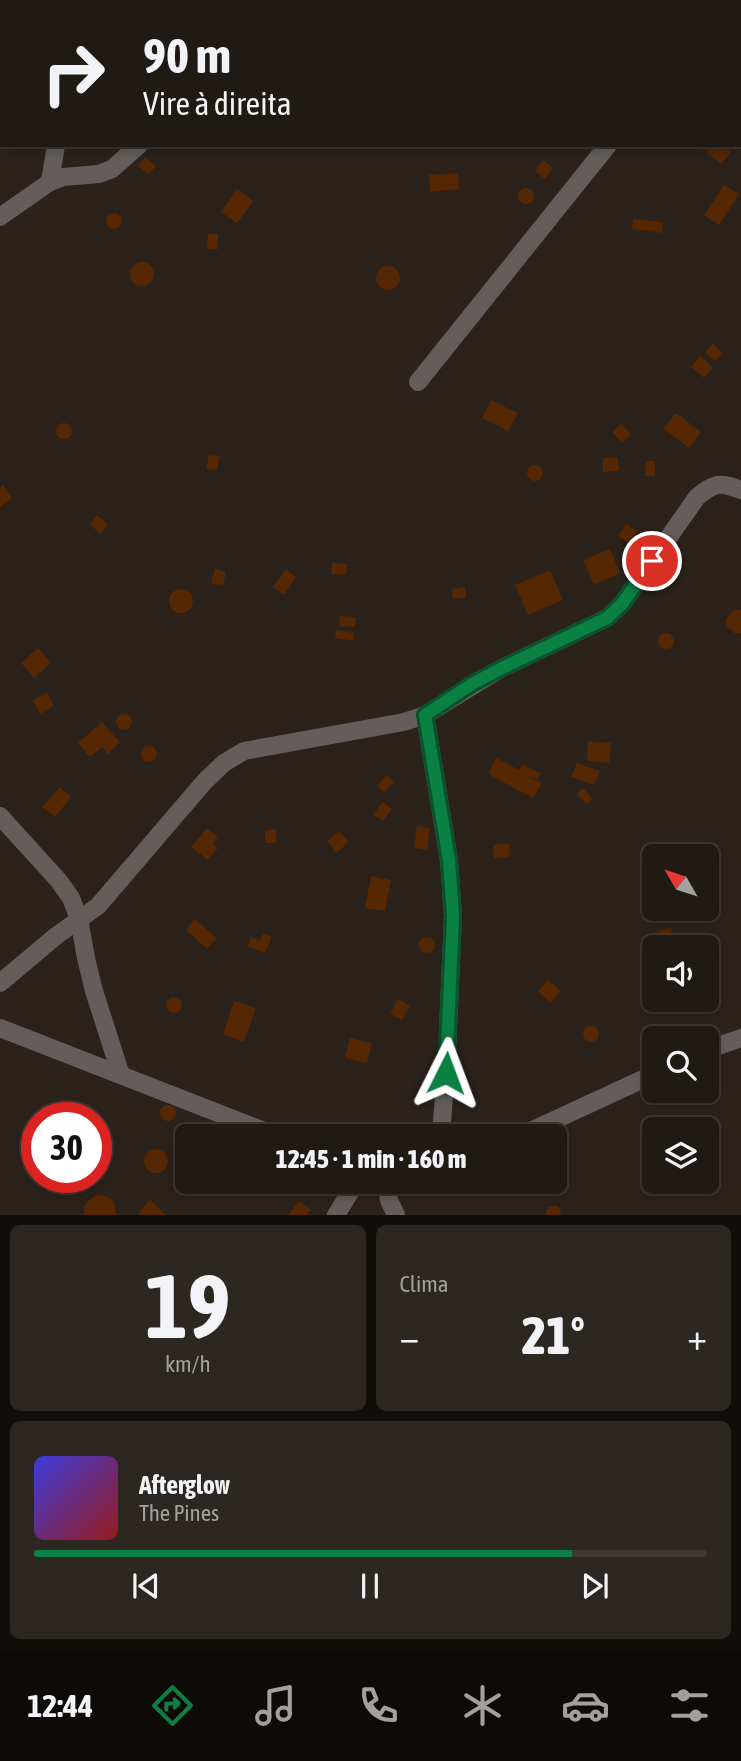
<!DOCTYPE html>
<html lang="pt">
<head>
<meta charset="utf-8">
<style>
	body { margin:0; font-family:"Asap Condensed",sans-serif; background:#2d2722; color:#f1f3f6; height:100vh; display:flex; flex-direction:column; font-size:26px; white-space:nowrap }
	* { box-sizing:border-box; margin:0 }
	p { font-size:23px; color:#a2a1a0 }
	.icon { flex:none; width:38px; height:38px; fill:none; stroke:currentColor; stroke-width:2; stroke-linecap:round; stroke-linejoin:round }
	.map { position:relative; height:1215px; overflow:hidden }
	.sheet { display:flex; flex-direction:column; gap:10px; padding:10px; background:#120e0c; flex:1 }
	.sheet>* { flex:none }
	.top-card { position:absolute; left:0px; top:0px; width:742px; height:147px; box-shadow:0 4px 10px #0003,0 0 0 2px #3d3834; background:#201a15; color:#f1f3f6; overflow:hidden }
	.needle { width:46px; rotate:309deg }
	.buttons { position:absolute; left:642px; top:844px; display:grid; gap:14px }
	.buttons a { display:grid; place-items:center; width:77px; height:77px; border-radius:10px; background:#201a15; box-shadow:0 4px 10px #0003,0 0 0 2px #3d3834; font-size:35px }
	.speed { position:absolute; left:21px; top:1102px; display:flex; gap:14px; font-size:35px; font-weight:700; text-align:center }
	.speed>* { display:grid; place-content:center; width:91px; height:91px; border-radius:50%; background:#201a15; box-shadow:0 4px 10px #0003,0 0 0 2px #3d3834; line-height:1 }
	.speed .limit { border:10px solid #d22; background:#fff; color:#111 }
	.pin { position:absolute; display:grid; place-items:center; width:60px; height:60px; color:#fff; margin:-30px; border:4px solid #fff; border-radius:50%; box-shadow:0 2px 7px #0007 }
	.me { position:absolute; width:77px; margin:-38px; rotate:3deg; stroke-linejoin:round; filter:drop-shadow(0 0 5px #0008) }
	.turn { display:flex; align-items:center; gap:24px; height:147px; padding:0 28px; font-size:32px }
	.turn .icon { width:91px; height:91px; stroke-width:2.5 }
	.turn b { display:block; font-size:49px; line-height:60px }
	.big { font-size:52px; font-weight:800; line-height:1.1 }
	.sheet .card { flex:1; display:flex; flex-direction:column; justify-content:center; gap:10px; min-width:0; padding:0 24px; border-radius:10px; background:#2d2722 }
	.sheet .dial { align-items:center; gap:0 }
	.dial b { font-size:91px; line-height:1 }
	.song { display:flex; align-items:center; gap:21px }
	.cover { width:84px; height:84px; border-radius:10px; background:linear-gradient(135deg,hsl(240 70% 55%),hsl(0 70% 35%)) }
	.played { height:7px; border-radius:4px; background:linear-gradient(90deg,#0b8043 80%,#3d3834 80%) }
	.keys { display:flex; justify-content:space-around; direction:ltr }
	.heat { display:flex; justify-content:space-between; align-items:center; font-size:38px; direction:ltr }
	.sheet .tiles { flex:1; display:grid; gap:10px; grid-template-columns:1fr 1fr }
	.card:last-child { grid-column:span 2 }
	.trip { position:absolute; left:175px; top:1124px; width:392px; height:70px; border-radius:10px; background:#201a15; box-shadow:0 4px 10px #0003,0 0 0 2px #3d3834; font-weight:800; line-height:70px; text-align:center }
	.tabs { display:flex; height:112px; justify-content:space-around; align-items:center; background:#0d0a08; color:#a2a1a0 }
	.tabs .icon { width:49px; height:49px }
	.tabs .on { color:#0b8043 }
	.tabs b { font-size:32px; color:#f1f3f6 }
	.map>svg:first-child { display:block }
</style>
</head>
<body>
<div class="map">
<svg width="741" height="1215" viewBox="0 0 741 1215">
	<rect width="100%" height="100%" fill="#2b221c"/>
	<!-- building -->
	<g fill="#552702">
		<polygon points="698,145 722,145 731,152 721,164"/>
		<polygon points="145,157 156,166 149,174 138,166"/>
		<polygon points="543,160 553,168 545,179 535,171"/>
		<polygon points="458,173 459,189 430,192 429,175"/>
		<polygon points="724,185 739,194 719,225 704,215"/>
		<circle cx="526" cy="196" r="8"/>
		<polygon points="237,189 253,201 237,223 221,212"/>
		<circle cx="114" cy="221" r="8"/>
		<polygon points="633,219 663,222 662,233 632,229"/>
		<polygon points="208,234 218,234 218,249 207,249"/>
		<circle cx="142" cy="274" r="12"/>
		<circle cx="388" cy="278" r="12"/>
		<polygon points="713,344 723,353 715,361 705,352"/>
		<polygon points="700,356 713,367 704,378 691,367"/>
		<polygon points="491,400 518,413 508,431 482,418"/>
		<polygon points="676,413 701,432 689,448 663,429"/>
		<circle cx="64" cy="431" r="8"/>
		<polygon points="621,424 631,434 622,443 612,432"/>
		<polygon points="209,455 220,456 217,470 206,469"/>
		<polygon points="618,457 619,471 603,472 603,458"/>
		<polygon points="646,461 655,461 655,476 645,476"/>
		<circle cx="535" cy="473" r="8"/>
		<polygon points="3,485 12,498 0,507 0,488"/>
		<polygon points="97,515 108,524 101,534 90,525"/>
		<polygon points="626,524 638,531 629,543 618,536"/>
		<polygon points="610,549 620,573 594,585 583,560"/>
		<polygon points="332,563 347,564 346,575 331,574"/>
		<polygon points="215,569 226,572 223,586 211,583"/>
		<polygon points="286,569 296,577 284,595 273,587"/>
		<polygon points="550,570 563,600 528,615 515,585"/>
		<polygon points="465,587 466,597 453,599 452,589"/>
		<circle cx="181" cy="601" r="12"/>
		<polygon points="737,609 741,610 741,633 736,634 727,627 726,620 730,613"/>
		<polygon points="340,616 356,617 355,627 339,626"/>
		<polygon points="336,630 354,633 353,641 335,638"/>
		<circle cx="666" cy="641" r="8"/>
		<polygon points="38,648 51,663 34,678 21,663"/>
		<polygon points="47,692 54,706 40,714 33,700"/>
		<circle cx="124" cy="722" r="8"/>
		<polygon points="102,722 120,742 108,754 102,747 90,757 78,743"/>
		<polygon points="588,741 611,743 609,763 587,761"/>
		<circle cx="149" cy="754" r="8"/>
		<polygon points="496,758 519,770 523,764 541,774 537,779 530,777 542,783 533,798 488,774"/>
		<polygon points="577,763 600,771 594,785 571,777"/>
		<polygon points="387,775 394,782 384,792 377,786"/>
		<polygon points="60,787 71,797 55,817 42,807"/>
		<polygon points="583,788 593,799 587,805 577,794"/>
		<polygon points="382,802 392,809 383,821 373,815"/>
		<polygon points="417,826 430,828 427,850 414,848"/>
		<polygon points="207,828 218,837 213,844 218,848 208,860 191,847"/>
		<polygon points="276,829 276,843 265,843 265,830"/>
		<polygon points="339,831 349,842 336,853 327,841"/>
		<polygon points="509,843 510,857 494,859 493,845"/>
		<polygon points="371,876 391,880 385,911 365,908"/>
		<polygon points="195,919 217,938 207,949 186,930"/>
		<polygon points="671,928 673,943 659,945 657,931"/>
		<polygon points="263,934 272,937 265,953 248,946 251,937 260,941"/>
		<circle cx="427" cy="945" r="8"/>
		<polygon points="548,980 561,991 550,1003 538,991"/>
		<circle cx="174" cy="1005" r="8"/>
		<polygon points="398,999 410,1006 402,1020 390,1014"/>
		<polygon points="234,1001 256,1008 244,1042 223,1034"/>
		<circle cx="591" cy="1034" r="8"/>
		<polygon points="350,1038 372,1043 367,1063 345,1058"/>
		<circle cx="168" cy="1113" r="8"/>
		<polygon points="653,1127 654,1129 654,1139 647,1144 641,1135"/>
		<circle cx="156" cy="1161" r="12"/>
		<polygon points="100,1195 110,1198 114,1202 116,1215 84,1215 84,1207 87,1202 95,1196"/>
		<polygon points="150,1200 166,1215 137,1215"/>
		<polygon points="299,1201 311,1210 307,1215 288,1215"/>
		<polygon points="556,1205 560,1208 561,1215 546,1215 546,1211 549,1207"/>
	</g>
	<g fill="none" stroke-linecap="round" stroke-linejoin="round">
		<!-- minor -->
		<g stroke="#635e5b" stroke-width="18">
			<polyline points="106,2 106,0"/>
			<polyline points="724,2 725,0"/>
			<polyline points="50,182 56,145"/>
			<polyline points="0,217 50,182 63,177 99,174 112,169 139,145"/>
			<polyline points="418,382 608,145"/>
			<polyline points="425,715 449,860 453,916 447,1054 441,1136"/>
			<polyline points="0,816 59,881 71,898 79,919 86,958 94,991 121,1075"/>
			<path d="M 0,983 L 56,936 L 98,906 L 205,781 L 224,763 L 244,751 L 404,722 L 425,715 L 500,669 L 607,618 L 622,604 L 697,497 C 716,482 719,482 741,490"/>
			<polyline points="0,1028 277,1136"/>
			<polyline points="707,1050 741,1038"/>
			<polyline points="520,1136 654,1074"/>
			<polyline points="386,1181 389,1200 396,1215"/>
			<polyline points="405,1181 411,1181"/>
			<polyline points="336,1215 357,1181"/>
		</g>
	</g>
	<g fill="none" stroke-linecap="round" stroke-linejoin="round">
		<!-- route casing -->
		<g stroke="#07532c" stroke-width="18">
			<polyline id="route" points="446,1073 453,916 449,860 425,715 472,684 500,669 607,618 622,604 652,561"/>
		</g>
		<!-- route -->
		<use href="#route" stroke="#0b8043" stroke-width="12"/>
	</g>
</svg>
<div class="buttons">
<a><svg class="needle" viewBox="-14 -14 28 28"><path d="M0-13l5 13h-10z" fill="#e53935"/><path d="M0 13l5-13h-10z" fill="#a2a1a0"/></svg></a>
<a><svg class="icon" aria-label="sound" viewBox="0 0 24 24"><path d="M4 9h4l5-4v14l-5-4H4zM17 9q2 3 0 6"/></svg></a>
<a><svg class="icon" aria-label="search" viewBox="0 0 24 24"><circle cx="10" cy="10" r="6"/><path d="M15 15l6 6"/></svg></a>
<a><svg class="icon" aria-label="layers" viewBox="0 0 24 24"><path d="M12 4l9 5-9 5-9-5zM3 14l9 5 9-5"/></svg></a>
</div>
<div class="speed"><div class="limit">30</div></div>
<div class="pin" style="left:652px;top:561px;background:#d93025"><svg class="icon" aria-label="arrive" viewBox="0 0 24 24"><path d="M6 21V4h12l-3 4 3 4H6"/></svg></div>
<svg class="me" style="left:446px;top:1073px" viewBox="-20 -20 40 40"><path d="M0-17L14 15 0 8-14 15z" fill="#0b8043" stroke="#fff" stroke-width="4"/></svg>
<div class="trip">12:45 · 1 min · 160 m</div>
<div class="top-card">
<div class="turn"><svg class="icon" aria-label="right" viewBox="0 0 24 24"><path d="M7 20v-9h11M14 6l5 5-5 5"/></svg><div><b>90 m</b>Vire à direita</div></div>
</div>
</div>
<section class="sheet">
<div class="tiles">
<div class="card dial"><b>19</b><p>km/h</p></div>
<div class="card"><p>Clima</p>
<div class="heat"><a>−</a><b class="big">21°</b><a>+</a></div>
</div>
<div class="card">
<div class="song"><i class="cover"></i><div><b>Afterglow</b><p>The Pines</p></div></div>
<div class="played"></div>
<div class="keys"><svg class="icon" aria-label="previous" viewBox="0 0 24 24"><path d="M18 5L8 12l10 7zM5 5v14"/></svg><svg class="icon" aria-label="pause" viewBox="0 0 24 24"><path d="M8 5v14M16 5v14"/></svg><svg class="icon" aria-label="next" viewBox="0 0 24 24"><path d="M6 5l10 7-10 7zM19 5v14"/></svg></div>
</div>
</div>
</section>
<nav class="tabs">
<b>12:44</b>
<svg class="icon on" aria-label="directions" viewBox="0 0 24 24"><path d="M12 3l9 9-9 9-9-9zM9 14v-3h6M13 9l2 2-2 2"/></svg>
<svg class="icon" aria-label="music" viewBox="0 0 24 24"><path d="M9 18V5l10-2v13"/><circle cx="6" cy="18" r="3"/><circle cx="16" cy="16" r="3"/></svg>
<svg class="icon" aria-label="phone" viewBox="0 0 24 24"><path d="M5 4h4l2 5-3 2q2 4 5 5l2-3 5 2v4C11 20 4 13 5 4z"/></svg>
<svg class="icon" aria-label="climate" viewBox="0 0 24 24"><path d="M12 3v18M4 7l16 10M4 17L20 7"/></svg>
<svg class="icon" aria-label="car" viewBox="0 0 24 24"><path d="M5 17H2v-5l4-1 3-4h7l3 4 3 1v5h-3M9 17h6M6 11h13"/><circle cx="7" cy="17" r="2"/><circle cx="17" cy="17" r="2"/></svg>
<svg class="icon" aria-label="filters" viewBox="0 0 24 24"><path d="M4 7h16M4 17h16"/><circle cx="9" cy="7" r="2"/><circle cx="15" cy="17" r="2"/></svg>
</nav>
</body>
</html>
